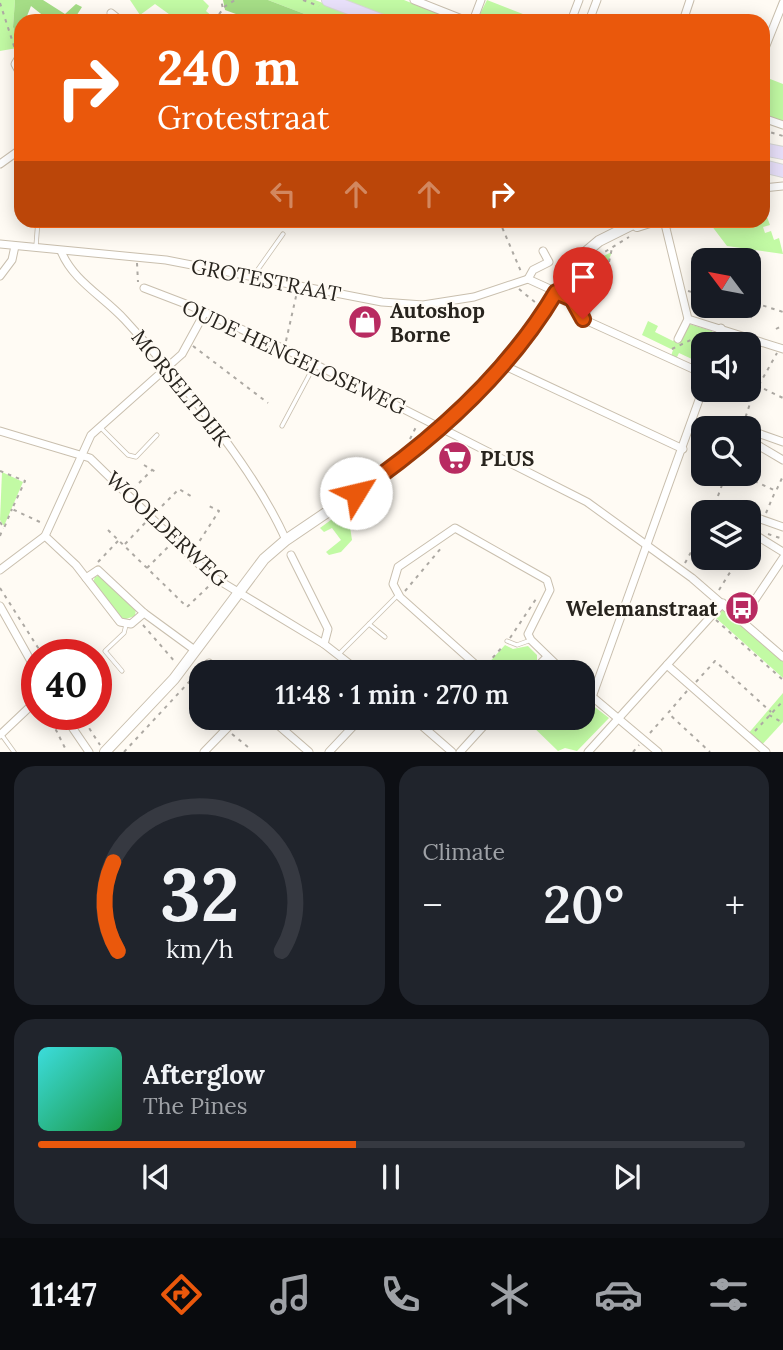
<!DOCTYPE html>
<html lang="en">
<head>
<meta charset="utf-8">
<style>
	body { margin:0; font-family:Lora,serif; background:#20242c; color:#f1f3f6; height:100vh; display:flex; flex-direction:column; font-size:26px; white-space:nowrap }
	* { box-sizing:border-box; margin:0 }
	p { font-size:23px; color:#9ea1a6 }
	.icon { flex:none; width:38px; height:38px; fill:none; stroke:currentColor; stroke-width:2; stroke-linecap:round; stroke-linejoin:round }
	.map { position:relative; height:752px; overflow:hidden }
	.side { display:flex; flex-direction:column; gap:14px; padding:14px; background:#0d0f14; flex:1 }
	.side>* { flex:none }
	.guide { position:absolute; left:14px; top:14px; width:756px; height:214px; border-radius:21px; box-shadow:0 4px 18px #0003; background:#ea580c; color:#fff; overflow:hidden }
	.needle { width:46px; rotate:302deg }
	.fabs { position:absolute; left:691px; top:248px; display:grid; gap:14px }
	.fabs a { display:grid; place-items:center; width:70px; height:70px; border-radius:14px; background:#171b24; box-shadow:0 4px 18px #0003; font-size:35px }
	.speed { position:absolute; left:21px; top:639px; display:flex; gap:14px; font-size:35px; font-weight:700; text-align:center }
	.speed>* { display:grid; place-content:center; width:91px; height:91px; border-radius:50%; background:#171b24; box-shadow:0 4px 18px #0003; line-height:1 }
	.speed .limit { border:10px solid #d22; background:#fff; color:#111 }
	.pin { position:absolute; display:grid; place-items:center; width:60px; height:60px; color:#fff; margin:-72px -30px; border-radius:50% 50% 50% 0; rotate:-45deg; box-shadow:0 0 7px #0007 }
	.pin .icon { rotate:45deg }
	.me { position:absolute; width:77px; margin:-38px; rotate:54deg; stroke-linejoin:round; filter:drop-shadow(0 0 5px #0008) }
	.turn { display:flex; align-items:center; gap:24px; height:147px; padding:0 28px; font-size:32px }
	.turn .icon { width:91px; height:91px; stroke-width:2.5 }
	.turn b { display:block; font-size:49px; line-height:60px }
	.lanes { display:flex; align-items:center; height:66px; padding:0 28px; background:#0003; justify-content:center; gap:35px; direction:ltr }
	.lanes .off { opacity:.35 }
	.big { font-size:52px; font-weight:600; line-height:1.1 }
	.side .tile { flex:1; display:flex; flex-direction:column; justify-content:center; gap:10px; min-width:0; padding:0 24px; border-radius:21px; background:#20242c }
	.side .dial { align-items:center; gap:0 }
	.dial svg { height:182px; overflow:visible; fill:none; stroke:#363941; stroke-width:7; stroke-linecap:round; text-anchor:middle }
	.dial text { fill:#f1f3f6; stroke:none }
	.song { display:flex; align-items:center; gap:21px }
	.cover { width:84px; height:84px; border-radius:10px; background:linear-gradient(135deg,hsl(180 70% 55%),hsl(140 70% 35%)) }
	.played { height:7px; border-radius:4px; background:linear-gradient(90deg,#ea580c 45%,#363941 45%) }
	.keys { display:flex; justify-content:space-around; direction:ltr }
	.heat { display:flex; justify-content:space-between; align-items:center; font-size:38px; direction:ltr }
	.side .tiles { flex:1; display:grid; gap:14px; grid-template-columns:1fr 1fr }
	.tile:last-child { grid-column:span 2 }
	.trip { position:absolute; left:189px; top:660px; width:406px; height:70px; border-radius:21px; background:#171b24; box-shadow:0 4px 18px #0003; font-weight:600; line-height:70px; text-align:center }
	.tabs { display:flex; height:112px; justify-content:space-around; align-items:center; background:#090b0e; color:#9ea1a6 }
	.tabs .icon { width:49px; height:49px }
	.tabs .active { color:#ea580c }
	.tabs b { font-size:32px; color:#f1f3f6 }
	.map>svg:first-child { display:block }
</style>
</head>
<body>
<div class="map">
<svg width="783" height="752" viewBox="0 0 783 752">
	<rect width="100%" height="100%" fill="#fffbf4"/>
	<!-- green -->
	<g fill="#c2faa4">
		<polygon points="0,0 15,0 13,27 18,40 17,48 0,51"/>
		<polygon points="130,0 203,0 209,6 206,11 214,18 211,21 170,21 173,17 155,4 140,15"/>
		<polygon points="268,0 315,0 369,21 323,21"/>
		<polygon points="340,0 404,0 457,21 397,21"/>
		<polygon points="487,0 541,21 477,20"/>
		<polygon points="763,70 767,71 765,77 783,84 783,122 763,115"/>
		<polygon points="763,206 770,225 763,227 765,233 771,231 774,240 779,238 783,254 727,246 708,221 763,220"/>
		<path d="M 612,252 L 607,264 L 602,263 L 583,309 L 579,298 L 570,291 C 584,264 585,265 612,252 Z"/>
		<polygon points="648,321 658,326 655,332 673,341 689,324 712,331 715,337 713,345 704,345 703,365 692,366 694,360 679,353 676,359 671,356 673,350 642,335"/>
		<polygon points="2,472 23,482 4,526 0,520"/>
		<polygon points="350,506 355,512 349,520 352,540 341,552 329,555 326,552 341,540 332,528 324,532 320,528"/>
		<polygon points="100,575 136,609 135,616 123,620 93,582 95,577"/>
		<polygon points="724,608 783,661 783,678 716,618"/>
		<polygon points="505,645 513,649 528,646 537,655 537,661 526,672 488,672 484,668"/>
		<polygon points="783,693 783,722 760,747 747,735"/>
		<polygon points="583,698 609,718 577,751 565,748 558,751 524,718 583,718"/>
	</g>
	<!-- forest -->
	<g fill="#a5dd86">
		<polygon points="15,0 43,0 65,14 76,4 82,7 73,21 50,21 31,6 25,21 21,21 18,40 13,27"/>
		<polygon points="223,0 268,0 323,21 255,21 225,10"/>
	</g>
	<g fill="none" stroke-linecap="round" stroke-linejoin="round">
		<!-- lane casing -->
		<g stroke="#c9bfae" stroke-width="5">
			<g id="lane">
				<polyline points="36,246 38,220"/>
				<polyline points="254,275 283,234"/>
				<polyline points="282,426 314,366"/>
				<polyline points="100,427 128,455 136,457 157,435"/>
				<polyline points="369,624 385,637"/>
				<polyline points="507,641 517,645 531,640"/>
				<polyline points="339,654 398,595"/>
				<polyline points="122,671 105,651 124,633 126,625"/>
				<polyline points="1,734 14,752"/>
			</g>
		</g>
		<!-- street casing -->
		<g stroke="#c9bfae" stroke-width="9">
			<g id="street">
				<polyline points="414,0 467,21"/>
				<polyline points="111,13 121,21"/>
				<polyline points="473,21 481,0"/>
				<polyline points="571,21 579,0"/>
				<polyline points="589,21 597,0"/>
				<polyline points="683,21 690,0"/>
				<polyline points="763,53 783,3"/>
				<polyline points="21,54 15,64 21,75"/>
				<polyline points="763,118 783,125"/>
				<polyline points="0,164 21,149"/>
				<polyline points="763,188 783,186"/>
				<polyline points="664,220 688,319 783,349"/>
				<polyline points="666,225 685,220"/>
				<polyline points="0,244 166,260 382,302 423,305 474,297 528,279 572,299 583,319 606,269"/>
				<path d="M 61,251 C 73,281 103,296 125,320 C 179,379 254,468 286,540"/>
				<polyline points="0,276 12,260 15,246"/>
				<polyline points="528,279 533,270 549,262 543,251"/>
				<polyline points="144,288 191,306 293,353 587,502 692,578 783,657"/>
				<polyline points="583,319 704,374"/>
				<polyline points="678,339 688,319"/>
				<polyline points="716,345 721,328"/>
				<polyline points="501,364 683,449"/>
				<polyline points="749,430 783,442"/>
				<polyline points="0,431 90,458 210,575 324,644 360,672"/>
				<polyline points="749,440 783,460"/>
				<polyline points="719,513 719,505 742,513"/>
				<polyline points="749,515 783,527"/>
				<polyline points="749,531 783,552"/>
				<polyline points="45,536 76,565 120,622 131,624 144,613"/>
				<polyline points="291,555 328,629 324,644"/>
				<polyline points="0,570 45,536 91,435 182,354 205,312"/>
				<polyline points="86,578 98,570 144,613 196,651"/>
				<polyline points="0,606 37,672"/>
				<polyline points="742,619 783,558"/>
				<polyline points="209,663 219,672"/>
				<polyline points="667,665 766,752"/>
				<polyline points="484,672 400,597 393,584 398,567 455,528 547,580 550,590 528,634 531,640 564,672"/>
				<polyline points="532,672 547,657"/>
				<polyline points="583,689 658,752"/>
				<polyline points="592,697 704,386"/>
				<polyline points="63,714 89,752"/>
				<polyline points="270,718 309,752"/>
				<polyline points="413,718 452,752"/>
				<polyline points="0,735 37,700"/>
				<polyline points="204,752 237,718"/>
				<polyline points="329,752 361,718"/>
				<polyline points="460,752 491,718"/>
				<polyline points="588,752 723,603"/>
			</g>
		</g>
		<!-- secondary casing -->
		<g stroke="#c9bfae" stroke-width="12">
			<g id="secondary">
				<polyline points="637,226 656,220"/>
				<polyline points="105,752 174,679 264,559 286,540 376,479 464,408 545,309 573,263 599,241 641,220"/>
			</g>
		</g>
		<!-- primary casing -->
		<g stroke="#d8d8d6" stroke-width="14">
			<g id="primary">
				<polyline points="328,0 383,21"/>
				<polyline points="763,149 783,153"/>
				<polyline points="763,166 783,171"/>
			</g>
		</g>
		<!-- path -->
		<g stroke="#ada9a3" stroke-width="2" stroke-dasharray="3.5 5" stroke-linecap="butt">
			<polyline points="303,0 319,6"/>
			<polyline points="0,3 15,49"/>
			<polyline points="224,7 235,0"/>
			<polyline points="481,17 497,21"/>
			<polyline points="214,21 223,9 221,0"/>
			<polyline points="763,130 783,136"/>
			<polyline points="499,220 522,274"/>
			<polyline points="598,256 629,237"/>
			<polyline points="609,262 612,248"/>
			<polyline points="137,263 138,282"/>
			<polyline points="519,289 536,303"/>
			<polyline points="688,291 704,295"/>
			<polyline points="755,303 783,312"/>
			<polyline points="751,318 757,290"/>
			<polyline points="776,329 783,325"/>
			<polyline points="286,341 297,292"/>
			<polyline points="193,346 268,403"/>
			<polyline points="672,349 707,332"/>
			<polyline points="759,385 777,353"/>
			<polyline points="743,425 756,385 783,398"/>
			<polyline points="410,439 417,425"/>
			<polyline points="144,465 156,472"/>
			<polyline points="0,471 25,481 12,509 42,523"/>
			<polyline points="739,474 776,491 783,476"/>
			<polyline points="357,480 375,467"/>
			<polyline points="133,489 152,470"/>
			<polyline points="718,496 726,474"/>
			<polyline points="156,512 179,489 194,498"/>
			<polyline points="766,513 775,492"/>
			<polyline points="0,522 4,528 12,509"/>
			<polyline points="108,530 187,607 210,585"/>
			<polyline points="768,534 783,539"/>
			<polyline points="0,536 3,528"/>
			<polyline points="125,544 145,523"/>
			<polyline points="195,548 219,511 209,506"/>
			<polyline points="98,562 118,541"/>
			<polyline points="685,563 704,529"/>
			<polyline points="147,568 170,545"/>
			<polyline points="0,588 42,654"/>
			<polyline points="719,590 739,558"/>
			<polyline points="405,591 442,547"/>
			<polyline points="716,620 783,680"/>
			<polyline points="143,625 176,663"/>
			<polyline points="510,638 536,599"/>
			<polyline points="487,664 504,645"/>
			<polyline points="696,682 715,661 771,712"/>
			<polyline points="687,691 668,713 710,752"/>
			<polyline points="48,714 67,752"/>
			<polyline points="80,714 100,745"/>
			<polyline points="769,715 783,723"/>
			<polyline points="755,731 783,701"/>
			<polyline points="650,733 667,714"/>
			<polyline points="232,734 248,747"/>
			<polyline points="124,752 202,668"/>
			<polyline points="633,752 639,745"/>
		</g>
		<!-- lane -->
		<use href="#lane" stroke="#fff" stroke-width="3.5"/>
		<!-- street -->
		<use href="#street" stroke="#fff" stroke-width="7"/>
		<!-- secondary -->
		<use href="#secondary" stroke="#fff" stroke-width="10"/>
		<!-- primary -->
		<use href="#primary" stroke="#e8e0fa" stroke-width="12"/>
	</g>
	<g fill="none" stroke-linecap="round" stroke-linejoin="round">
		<!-- route casing -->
		<g stroke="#983908" stroke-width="18">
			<path id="route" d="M 356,493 C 433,440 508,373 556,292 L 572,299 L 583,319"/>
		</g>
		<!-- route -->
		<use href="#route" stroke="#ea580c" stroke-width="12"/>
	</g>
	<!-- icons -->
	<defs>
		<g id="shop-disc" transform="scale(1.75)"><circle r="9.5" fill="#b82b61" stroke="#fffbf4"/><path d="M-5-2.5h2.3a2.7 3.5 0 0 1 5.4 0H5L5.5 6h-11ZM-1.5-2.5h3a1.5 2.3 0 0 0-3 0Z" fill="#fff"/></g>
		<g id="supermarket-disc" transform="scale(1.75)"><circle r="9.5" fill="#b82b61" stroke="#fffbf4"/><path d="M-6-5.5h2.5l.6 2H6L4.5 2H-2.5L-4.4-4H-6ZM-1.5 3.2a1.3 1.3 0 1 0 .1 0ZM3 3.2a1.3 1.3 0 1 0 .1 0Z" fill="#fff"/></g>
		<g id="bus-disc" transform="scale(1.75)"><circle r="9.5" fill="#b82b61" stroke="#fffbf4"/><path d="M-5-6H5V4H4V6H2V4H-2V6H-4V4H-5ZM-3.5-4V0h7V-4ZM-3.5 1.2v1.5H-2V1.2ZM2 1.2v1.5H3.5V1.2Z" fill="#fff"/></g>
	</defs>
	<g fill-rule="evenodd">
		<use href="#shop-disc" x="365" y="322"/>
		<use href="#supermarket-disc" x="455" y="458"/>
		<use href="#bus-disc" x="742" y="608"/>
	</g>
	<g text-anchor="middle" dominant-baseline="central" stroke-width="5" stroke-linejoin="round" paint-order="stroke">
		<!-- street labels -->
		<g font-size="21" fill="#28241e" stroke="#fffbf4">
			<text transform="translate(266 280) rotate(11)">GROTESTRAAT</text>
			<text transform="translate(294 357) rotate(25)">OUDE HENGELOSEWEG</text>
			<text transform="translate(181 388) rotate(51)">MORSELTDIJK</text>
			<text transform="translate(167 529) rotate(43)">WOOLDERWEG</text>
		</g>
		<!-- poi labels -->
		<g font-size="21" font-weight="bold" fill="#28241e" stroke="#fffbf4" text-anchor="start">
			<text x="390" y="310">Autoshop<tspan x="390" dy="24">Borne</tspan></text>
			<text x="480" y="458">PLUS</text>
			<text x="718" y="608" text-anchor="end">Welemanstraat</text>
		</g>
	</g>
</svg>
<div class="fabs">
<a><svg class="needle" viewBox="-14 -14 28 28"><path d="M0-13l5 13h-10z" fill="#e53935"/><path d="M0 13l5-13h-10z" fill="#9ea1a6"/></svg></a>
<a><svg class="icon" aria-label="sound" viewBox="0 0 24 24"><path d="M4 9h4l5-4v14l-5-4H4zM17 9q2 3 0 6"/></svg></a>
<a><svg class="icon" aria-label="search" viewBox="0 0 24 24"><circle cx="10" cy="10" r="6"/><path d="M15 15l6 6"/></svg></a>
<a><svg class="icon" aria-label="layers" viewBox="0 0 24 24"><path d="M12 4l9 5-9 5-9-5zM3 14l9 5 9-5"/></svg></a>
</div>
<div class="speed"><div class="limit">40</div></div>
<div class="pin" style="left:583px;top:319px;background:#d93025"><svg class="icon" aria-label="arrive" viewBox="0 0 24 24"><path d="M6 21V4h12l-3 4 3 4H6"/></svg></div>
<svg class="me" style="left:356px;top:493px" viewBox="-20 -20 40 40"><circle r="19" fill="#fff"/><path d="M0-13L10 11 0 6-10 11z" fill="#ea580c"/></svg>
<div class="trip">11:48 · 1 min · 270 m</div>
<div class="guide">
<div class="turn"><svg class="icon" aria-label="right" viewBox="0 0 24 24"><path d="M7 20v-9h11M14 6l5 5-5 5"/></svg><div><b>240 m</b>Grotestraat</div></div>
<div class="lanes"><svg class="icon off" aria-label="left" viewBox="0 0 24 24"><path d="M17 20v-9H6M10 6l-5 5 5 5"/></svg><svg class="icon off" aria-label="ahead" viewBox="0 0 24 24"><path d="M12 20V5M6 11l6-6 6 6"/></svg><svg class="icon off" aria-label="ahead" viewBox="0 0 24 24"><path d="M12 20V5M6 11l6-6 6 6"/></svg><svg class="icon" aria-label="right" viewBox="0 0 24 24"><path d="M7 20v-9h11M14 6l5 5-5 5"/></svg></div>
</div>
</div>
<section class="side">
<div class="tiles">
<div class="tile dial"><svg viewBox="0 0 100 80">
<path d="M14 69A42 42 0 1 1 86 69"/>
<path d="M14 69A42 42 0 0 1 12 30" stroke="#ea580c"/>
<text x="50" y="56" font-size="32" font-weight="700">32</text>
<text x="50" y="72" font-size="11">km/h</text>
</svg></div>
<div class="tile"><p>Climate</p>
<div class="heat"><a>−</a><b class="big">20°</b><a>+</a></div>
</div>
<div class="tile">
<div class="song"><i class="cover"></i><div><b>Afterglow</b><p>The Pines</p></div></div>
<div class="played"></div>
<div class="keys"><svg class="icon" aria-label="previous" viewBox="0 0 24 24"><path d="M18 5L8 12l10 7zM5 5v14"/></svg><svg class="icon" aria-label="pause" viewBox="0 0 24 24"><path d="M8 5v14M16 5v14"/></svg><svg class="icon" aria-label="next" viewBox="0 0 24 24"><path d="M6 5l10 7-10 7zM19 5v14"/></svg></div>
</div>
</div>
</section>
<nav class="tabs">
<b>11:47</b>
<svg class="icon active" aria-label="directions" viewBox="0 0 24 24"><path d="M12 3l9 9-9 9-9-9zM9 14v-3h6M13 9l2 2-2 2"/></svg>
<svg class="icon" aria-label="music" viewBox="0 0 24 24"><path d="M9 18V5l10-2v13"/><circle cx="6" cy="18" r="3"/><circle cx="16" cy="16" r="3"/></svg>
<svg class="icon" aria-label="phone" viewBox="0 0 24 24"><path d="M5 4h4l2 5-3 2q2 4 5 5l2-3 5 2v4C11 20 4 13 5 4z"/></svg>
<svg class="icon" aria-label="climate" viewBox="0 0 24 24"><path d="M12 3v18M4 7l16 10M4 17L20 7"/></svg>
<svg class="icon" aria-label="car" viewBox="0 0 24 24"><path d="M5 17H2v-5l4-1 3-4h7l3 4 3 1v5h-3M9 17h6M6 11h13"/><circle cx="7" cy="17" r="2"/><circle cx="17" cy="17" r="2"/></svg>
<svg class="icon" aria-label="filters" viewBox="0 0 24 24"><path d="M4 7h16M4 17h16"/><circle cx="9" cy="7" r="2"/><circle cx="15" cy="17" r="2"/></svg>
</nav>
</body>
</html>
